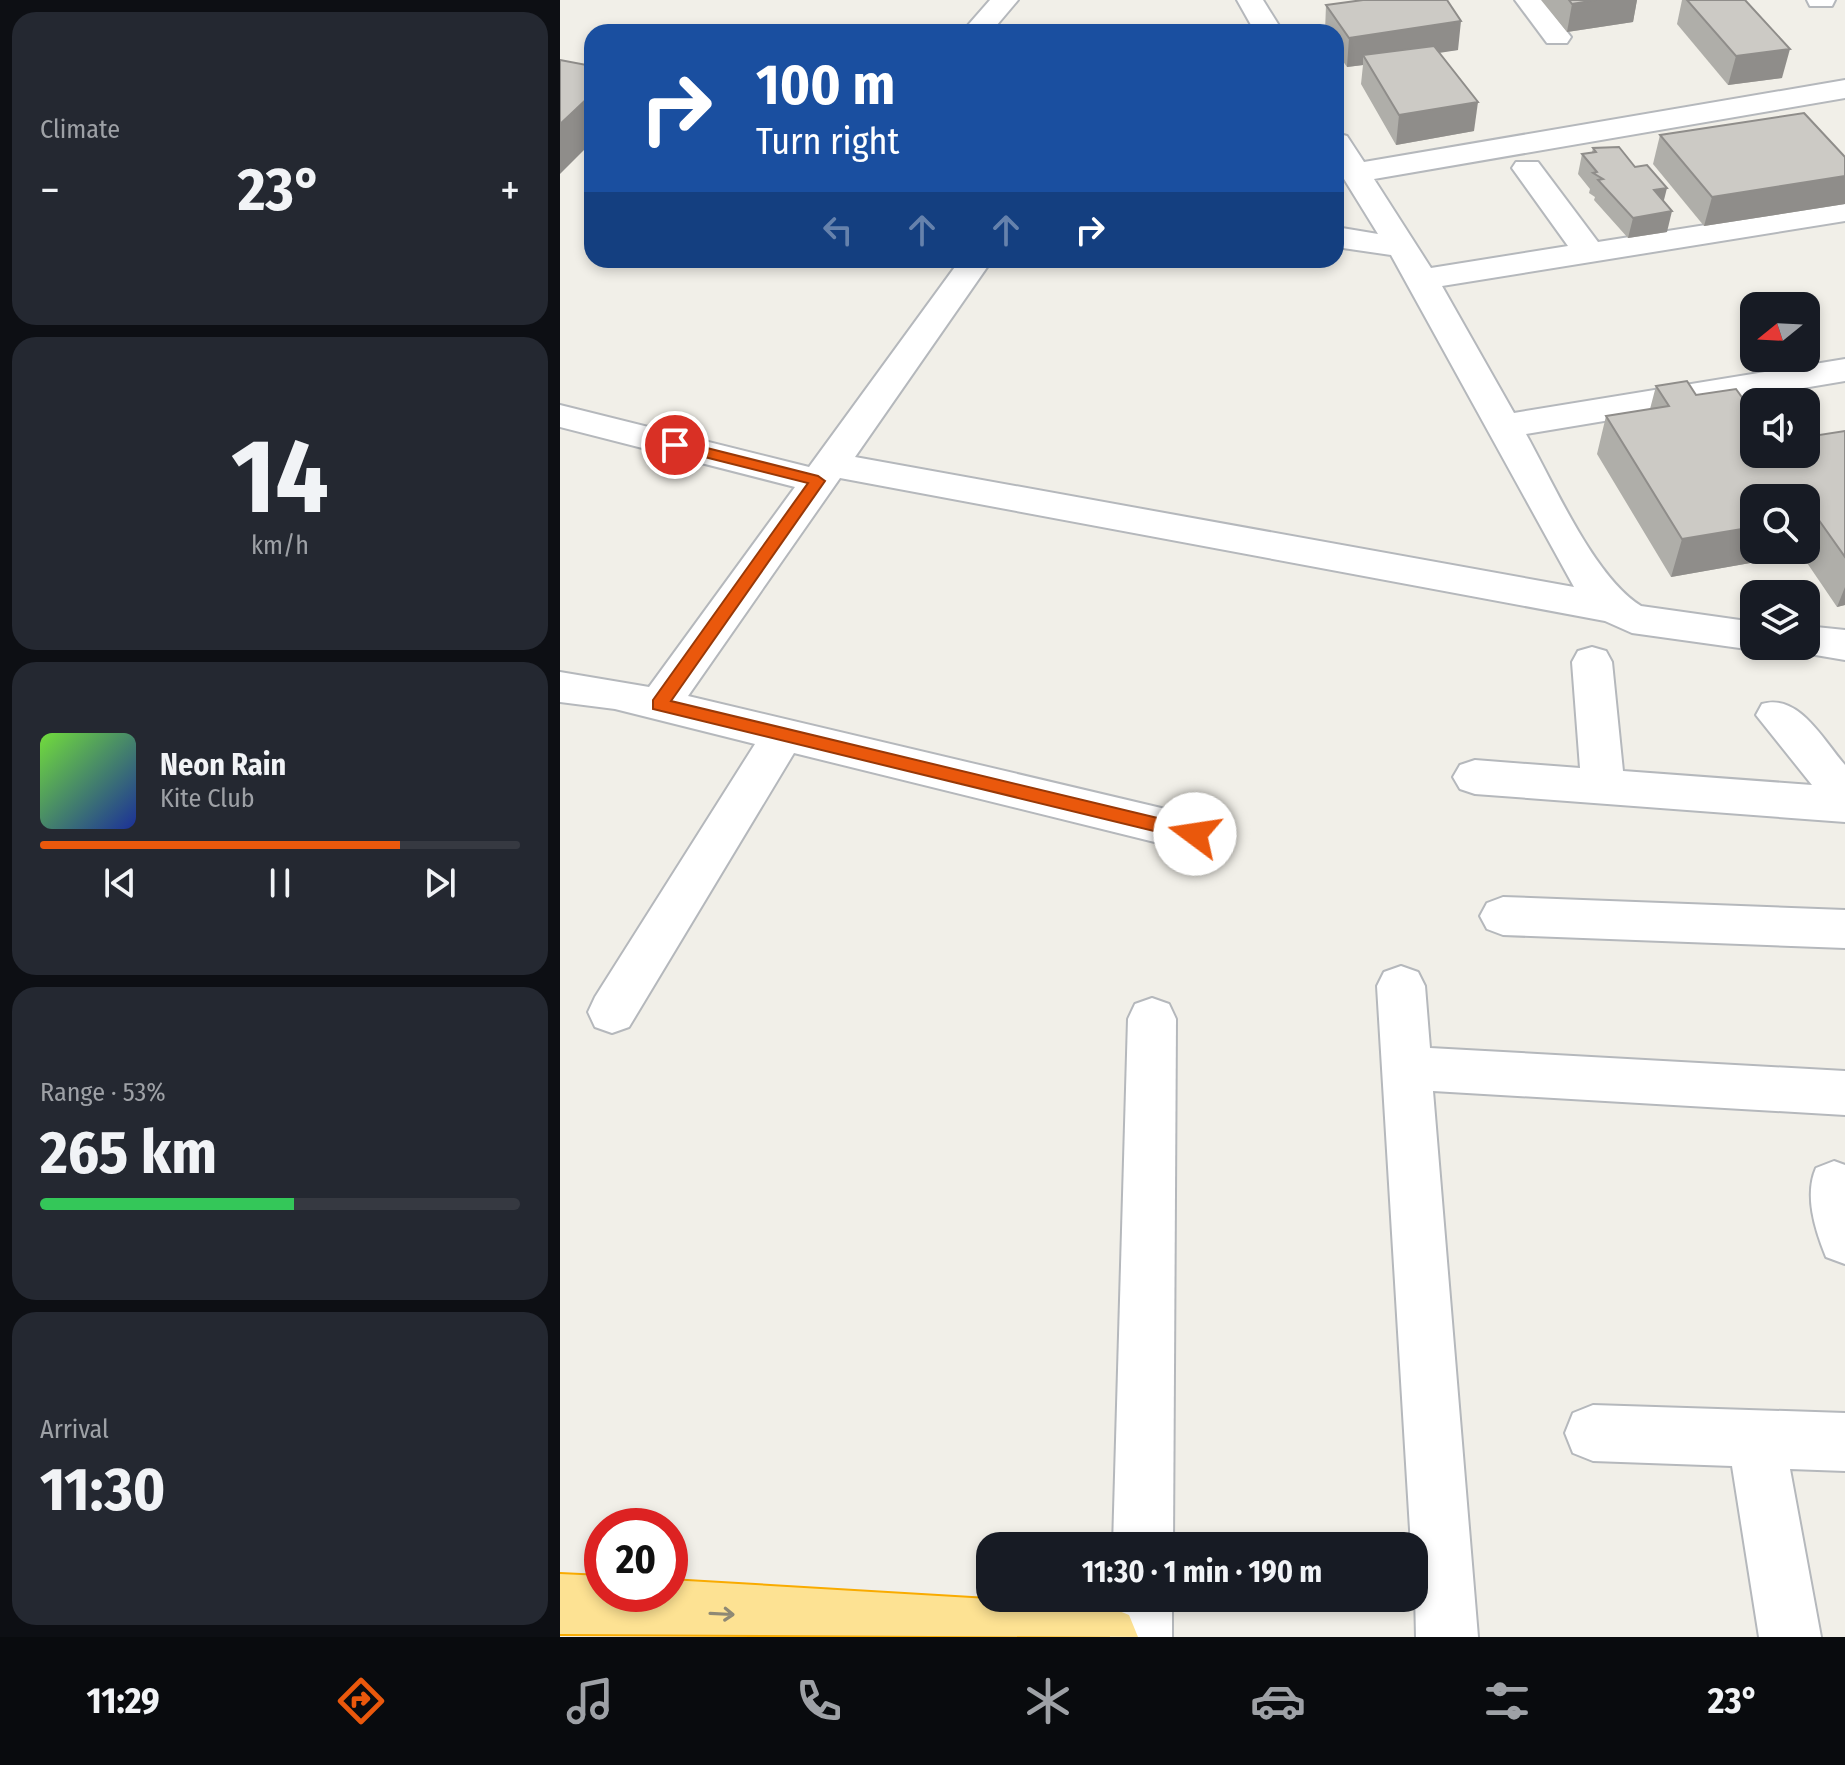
<!DOCTYPE html>
<html lang="en">
<head>
<meta charset="utf-8">
<style>
	body { margin:0; font-family:"Fira Sans Condensed",sans-serif; background:#242831; color:#f1f3f6; height:100vh; display:flex; flex-direction:column; font-size:30px; white-space:nowrap }
	* { box-sizing:border-box; margin:0 }
	p { font-size:26px; color:#9ea1a6 }
	.icon { flex:none; width:44px; height:44px; fill:none; stroke:currentColor; stroke-width:2; stroke-linecap:round; stroke-linejoin:round }
	.map { position:relative; flex:1; overflow:hidden }
	.sheet { display:flex; flex-direction:column; gap:12px; padding:12px; background:#0d0f14; width:560px }
	.sheet>* { flex:none }
	.hud { position:absolute; left:24px; top:24px; width:760px; height:244px; border-radius:24px; box-shadow:0 4px 12px #0003; background:#1a4fa0; color:#fff; overflow:hidden }
	.needle { width:52px; rotate:252deg }
	.buttons { position:absolute; left:1180px; top:292px; display:grid; gap:16px }
	.buttons a { display:grid; place-items:center; width:80px; height:80px; border-radius:16px; background:#171b24; box-shadow:0 4px 12px #0003; font-size:40px }
	.speed { position:absolute; left:24px; top:1508px; display:flex; gap:16px; font-size:40px; font-weight:700; text-align:center }
	.speed>* { display:grid; place-content:center; width:104px; height:104px; border-radius:50%; background:#171b24; box-shadow:0 4px 12px #0003; line-height:1 }
	.speed .limit { border:12px solid #d22; background:#fff; color:#111 }
	.pin { position:absolute; display:grid; place-items:center; width:68px; height:68px; color:#fff; margin:-34px; border:4px solid #fff; border-radius:50%; box-shadow:0 2px 8px #0007 }
	.me { position:absolute; width:88px; margin:-44px; rotate:284deg; stroke-linejoin:round; filter:drop-shadow(0 0 6px #0008) }
	.turn { display:flex; align-items:center; gap:28px; height:168px; padding:0 40px; font-size:36px }
	.turn .icon { width:104px; height:104px; stroke-width:2.5 }
	.turn b { display:block; font-size:56px; line-height:68px }
	.lanes { display:flex; align-items:center; height:76px; padding:0 40px; background:#0003; justify-content:center; gap:40px; direction:ltr }
	.lanes .off { opacity:.35 }
	.big { font-size:60px; font-weight:700; line-height:1.1 }
	.sheet .card { flex:1; display:flex; flex-direction:column; justify-content:center; gap:12px; min-width:0; padding:0 28px; border-radius:24px; background:#242831 }
	.sheet .dial { align-items:center; gap:0 }
	.dial b { font-size:104px; line-height:1 }
	.song { display:flex; align-items:center; gap:24px }
	.cover { width:96px; height:96px; border-radius:12px; background:linear-gradient(135deg,hsl(100 70% 55%),hsl(230 70% 35%)) }
	.played { height:8px; border-radius:4px; background:linear-gradient(90deg,#ea580c 75%,#363941 75%) }
	.keys { display:flex; justify-content:space-around; direction:ltr }
	.heat { display:flex; justify-content:space-between; align-items:center; font-size:44px; direction:ltr }
	.charge { height:12px; border-radius:6px; background:linear-gradient(90deg,#34c759 53%,#363941 0) }
	.trip { position:absolute; left:416px; top:1532px; width:452px; height:80px; border-radius:24px; background:#171b24; box-shadow:0 4px 12px #0003; font-weight:700; line-height:80px; text-align:center }
	.dock { display:flex; height:128px; justify-content:space-around; align-items:center; background:#090b0e; color:#9ea1a6 }
	.dock .icon { width:56px; height:56px }
	.dock .on { color:#ea580c }
	.dock b { font-size:36px; color:#f1f3f6 }
	main { display:flex; flex:1; min-height:0 }
	.map>svg:first-child { display:block }
</style>
</head>
<body>
<main>
<section class="sheet">
<div class="card"><p>Climate</p>
<div class="heat"><a>−</a><b class="big">23°</b><a>+</a></div>
</div>
<div class="card dial"><b>14</b><p>km/h</p></div>
<div class="card">
<div class="song"><i class="cover"></i><div><b>Neon Rain</b><p>Kite Club</p></div></div>
<div class="played"></div>
<div class="keys"><svg class="icon" aria-label="previous" viewBox="0 0 24 24"><path d="M18 5L8 12l10 7zM5 5v14"/></svg><svg class="icon" aria-label="pause" viewBox="0 0 24 24"><path d="M8 5v14M16 5v14"/></svg><svg class="icon" aria-label="next" viewBox="0 0 24 24"><path d="M6 5l10 7-10 7zM19 5v14"/></svg></div>
</div>
<div class="card"><p>Range · 53%</p><b class="big">265 km</b><div class="charge"></div></div>
<div class="card"><p>Arrival</p><b class="big">11:30</b></div>
</section>
<div class="map">
<svg width="1285" height="1637" viewBox="0 0 1285 1637">
	<rect width="100%" height="100%" fill="#f1efe8"/>
	<g fill="none" stroke-linecap="round" stroke-linejoin="round">
		<!-- minor casing -->
		<g stroke="#b5b8bc" stroke-width="4">
			<g id="minor">
				<polygon points="430,0 458,0 431,32 402,32"/>
				<polygon points="677,0 703,0 723,32 695,32"/>
				<polygon points="955,0 982,0 1011,37 1007,43 987,43"/>
				<polygon points="1247,0 1275,0 1272,6 1250,6"/>
				<path d="M 1285,80 L 1285,98 L 814,179 L 871,268 L 1008,246 L 952,168 L 956,162 L 978,162 L 1038,242 L 1285,203 L 1285,221 L 882,286 L 954,413 L 1285,359 L 1285,381 L 966,434 C 994,484 1034,577 1081,606 L 1194,622 L 1194,646 L 1208,646 L 1194,650 L 1072,633 L 1045,621 L 280,478 L 128,696 L 635,816 L 651,822 L 657,834 L 651,846 L 635,852 L 234,753 L 69,1027 L 52,1033 L 35,1027 L 28,1012 L 35,997 L 195,744 L 55,709 L 0,702 L 0,672 L 89,687 L 235,487 L 0,427 L 0,405 L 249,467 L 400,260 L 432,260 L 295,457 L 1014,587 L 831,255 L 776,247 L 776,227 L 818,234 L 776,166 L 776,133 L 787,136 L 804,162 Z"/>
				<polygon points="1246,626 1285,630 1285,660 1232,651 1229,646 1246,646"/>
				<path d="M 1032,647 L 1046,651 L 1052,662 L 1063,771 L 1252,785 L 1196,715 L 1202,704 C 1239,693 1263,740 1285,765 L 1285,822 L 915,794 L 900,789 L 893,777 L 900,765 L 915,760 L 1020,768 L 1012,662 L 1018,651 Z"/>
				<polygon points="943,897 1285,910 1285,948 943,935 927,929 920,916 927,903"/>
				<polygon points="841,966 858,972 865,986 870,1048 1285,1071 1285,1115 873,1091 918,1637 856,1637 854,1546 851,1546 817,986 824,972"/>
				<polygon points="592,998 609,1004 616,1019 613,1546 553,1546 568,1019 575,1004"/>
				<path d="M 1274,1161 L 1285,1165 L 1285,1264 L 1266,1257 C 1255,1230 1244,1195 1256,1168 Z"/>
				<polygon points="1033,1405 1285,1413 1285,1471 1230,1469 1261,1637 1199,1637 1172,1466 1033,1461 1013,1453 1005,1433 1013,1413"/>
				<polygon points="552,1598 612,1598 612,1637 550,1637"/>
			</g>
		</g>
		<!-- highway casing -->
		<g stroke="#f9ab00" stroke-width="4">
			<polygon id="highway" points="0,1574 42,1576 42,1594 110,1594 110,1580 547,1606 569,1615 578,1637 0,1634"/>
		</g>
		<!-- minor -->
		<use href="#minor" fill="#fff" fill-rule="evenodd"/>
		<!-- highway -->
		<use href="#highway" fill="#fde293" fill-rule="evenodd"/>
	</g>
	<!-- wall -->
	<g fill="#afaea9" fill-rule="evenodd">
		<polygon points="981,0 1077,0 1073,22 1007,32"/>
		<polygon points="1122,0 1185,0 1222,78 1168,85 1117,24"/>
		<polygon points="766,5 898,50 879,52 914,131 836,145 801,84 803,65 787,67 776,51 776,32 765,32"/>
		<polygon points="1100,135 1285,157 1285,204 1144,226 1093,164"/>
		<polygon points="1033,148 1103,201 1107,232 1068,238 1034,200 1035,197 1029,193 1030,189 1018,174 1022,154 1032,152"/>
		<path d="M 1096,386 L 1136,395 L 1194,454 L 1285,431 L 1285,605 L 1277,607 L 1241,554 L 1111,577 L 1037,454 L 1046,416 L 1090,409 ZM 1246,498 L 1246,550 L 1194,550 Z"/>
	</g>
	<!-- shaded-wall -->
	<g fill="#8f8d8a">
		<polygon points="1036,0 1077,0 1073,22 1007,32 1012,4"/>
		<polygon points="901,21 898,50 809,64 803,55 803,65 787,67 789,38"/>
		<polygon points="1230,49 1222,78 1168,85 1176,56"/>
		<polygon points="32,94 32,142 0,174 0,124"/>
		<polygon points="918,102 914,131 836,145 839,115"/>
		<polygon points="1285,176 1285,204 1144,226 1152,197"/>
		<polygon points="1107,188 1102,208 1094,190"/>
		<polygon points="1112,211 1107,232 1068,238 1073,218"/>
		<polygon points="1256,516 1246,541 1246,518"/>
		<polygon points="1194,527 1194,550 1243,550 1241,554 1111,577 1122,539"/>
		<polygon points="1285,587 1285,605 1277,607"/>
	</g>
	<!-- building -->
	<g fill="#cccac5" stroke="#8f8d8a" stroke-width="2">
		<polygon points="803,0 887,0 901,21 789,38 766,5"/>
		<polygon points="1009,0 1036,0 1012,4"/>
		<polygon points="1127,0 1185,0 1230,49 1176,56"/>
		<polygon points="874,46 918,102 839,115 803,55"/>
		<polygon points="0,60 32,66 32,94 0,124"/>
		<polygon points="1244,113 1285,157 1285,176 1152,197 1100,135"/>
		<polygon points="1059,147 1075,167 1087,165 1107,188 1094,190 1112,211 1073,218 1038,180 1043,179 1033,173 1037,172 1022,154 1036,152 1033,148"/>
		<polygon points="1127,381 1136,395 1176,389 1194,414 1194,454 1246,454 1246,437 1285,431 1285,557 1256,516 1246,518 1246,498 1194,498 1194,527 1122,539 1046,416 1109,406 1096,386"/>
	</g>
	<!-- one-way arrows -->
	<defs><path id="oneway-shaft" d="M-6 0H5M1.5-3L5.5 0L1.5 3" fill="none" stroke-width="1.6" stroke-linecap="round" stroke-linejoin="round" transform="scale(2)"/></defs>
	<use stroke="#8e8975" href="#oneway-shaft" transform="translate(162 1614) rotate(3)"/>
	<!-- route -->
	<polygon fill="#ea580c" stroke="#983908" stroke-width="2" points="115,440 258,476 265,481 111,701 635,827 644,834 641,839 635,841 93,709 93,700 248,483 109,448 107,445"/>
</svg>
<div class="buttons">
<a><svg class="needle" viewBox="-14 -14 28 28"><path d="M0-13l5 13h-10z" fill="#e53935"/><path d="M0 13l5-13h-10z" fill="#9ea1a6"/></svg></a>
<a><svg class="icon" aria-label="sound" viewBox="0 0 24 24"><path d="M4 9h4l5-4v14l-5-4H4zM17 9q2 3 0 6"/></svg></a>
<a><svg class="icon" aria-label="search" viewBox="0 0 24 24"><circle cx="10" cy="10" r="6"/><path d="M15 15l6 6"/></svg></a>
<a><svg class="icon" aria-label="layers" viewBox="0 0 24 24"><path d="M12 4l9 5-9 5-9-5zM3 14l9 5 9-5"/></svg></a>
</div>
<div class="speed"><div class="limit">20</div></div>
<div class="pin" style="left:115px;top:445px;background:#d93025"><svg class="icon" aria-label="arrive" viewBox="0 0 24 24"><path d="M6 21V4h12l-3 4 3 4H6"/></svg></div>
<svg class="me" style="left:635px;top:834px" viewBox="-20 -20 40 40"><circle r="19" fill="#fff"/><path d="M0-13L10 11 0 6-10 11z" fill="#ea580c"/></svg>
<div class="trip">11:30 · 1 min · 190 m</div>
<div class="hud">
<div class="turn"><svg class="icon" aria-label="right" viewBox="0 0 24 24"><path d="M7 20v-9h11M14 6l5 5-5 5"/></svg><div><b>100 m</b>Turn right</div></div>
<div class="lanes"><svg class="icon off" aria-label="left" viewBox="0 0 24 24"><path d="M17 20v-9H6M10 6l-5 5 5 5"/></svg><svg class="icon off" aria-label="ahead" viewBox="0 0 24 24"><path d="M12 20V5M6 11l6-6 6 6"/></svg><svg class="icon off" aria-label="ahead" viewBox="0 0 24 24"><path d="M12 20V5M6 11l6-6 6 6"/></svg><svg class="icon" aria-label="right" viewBox="0 0 24 24"><path d="M7 20v-9h11M14 6l5 5-5 5"/></svg></div>
</div>
</div>
</main>
<nav class="dock">
<b>11:29</b>
<svg class="icon on" aria-label="directions" viewBox="0 0 24 24"><path d="M12 3l9 9-9 9-9-9zM9 14v-3h6M13 9l2 2-2 2"/></svg>
<svg class="icon" aria-label="music" viewBox="0 0 24 24"><path d="M9 18V5l10-2v13"/><circle cx="6" cy="18" r="3"/><circle cx="16" cy="16" r="3"/></svg>
<svg class="icon" aria-label="phone" viewBox="0 0 24 24"><path d="M5 4h4l2 5-3 2q2 4 5 5l2-3 5 2v4C11 20 4 13 5 4z"/></svg>
<svg class="icon" aria-label="climate" viewBox="0 0 24 24"><path d="M12 3v18M4 7l16 10M4 17L20 7"/></svg>
<svg class="icon" aria-label="car" viewBox="0 0 24 24"><path d="M5 17H2v-5l4-1 3-4h7l3 4 3 1v5h-3M9 17h6M6 11h13"/><circle cx="7" cy="17" r="2"/><circle cx="17" cy="17" r="2"/></svg>
<svg class="icon" aria-label="filters" viewBox="0 0 24 24"><path d="M4 7h16M4 17h16"/><circle cx="9" cy="7" r="2"/><circle cx="15" cy="17" r="2"/></svg>
<b>23°</b>
</nav>
</body>
</html>
